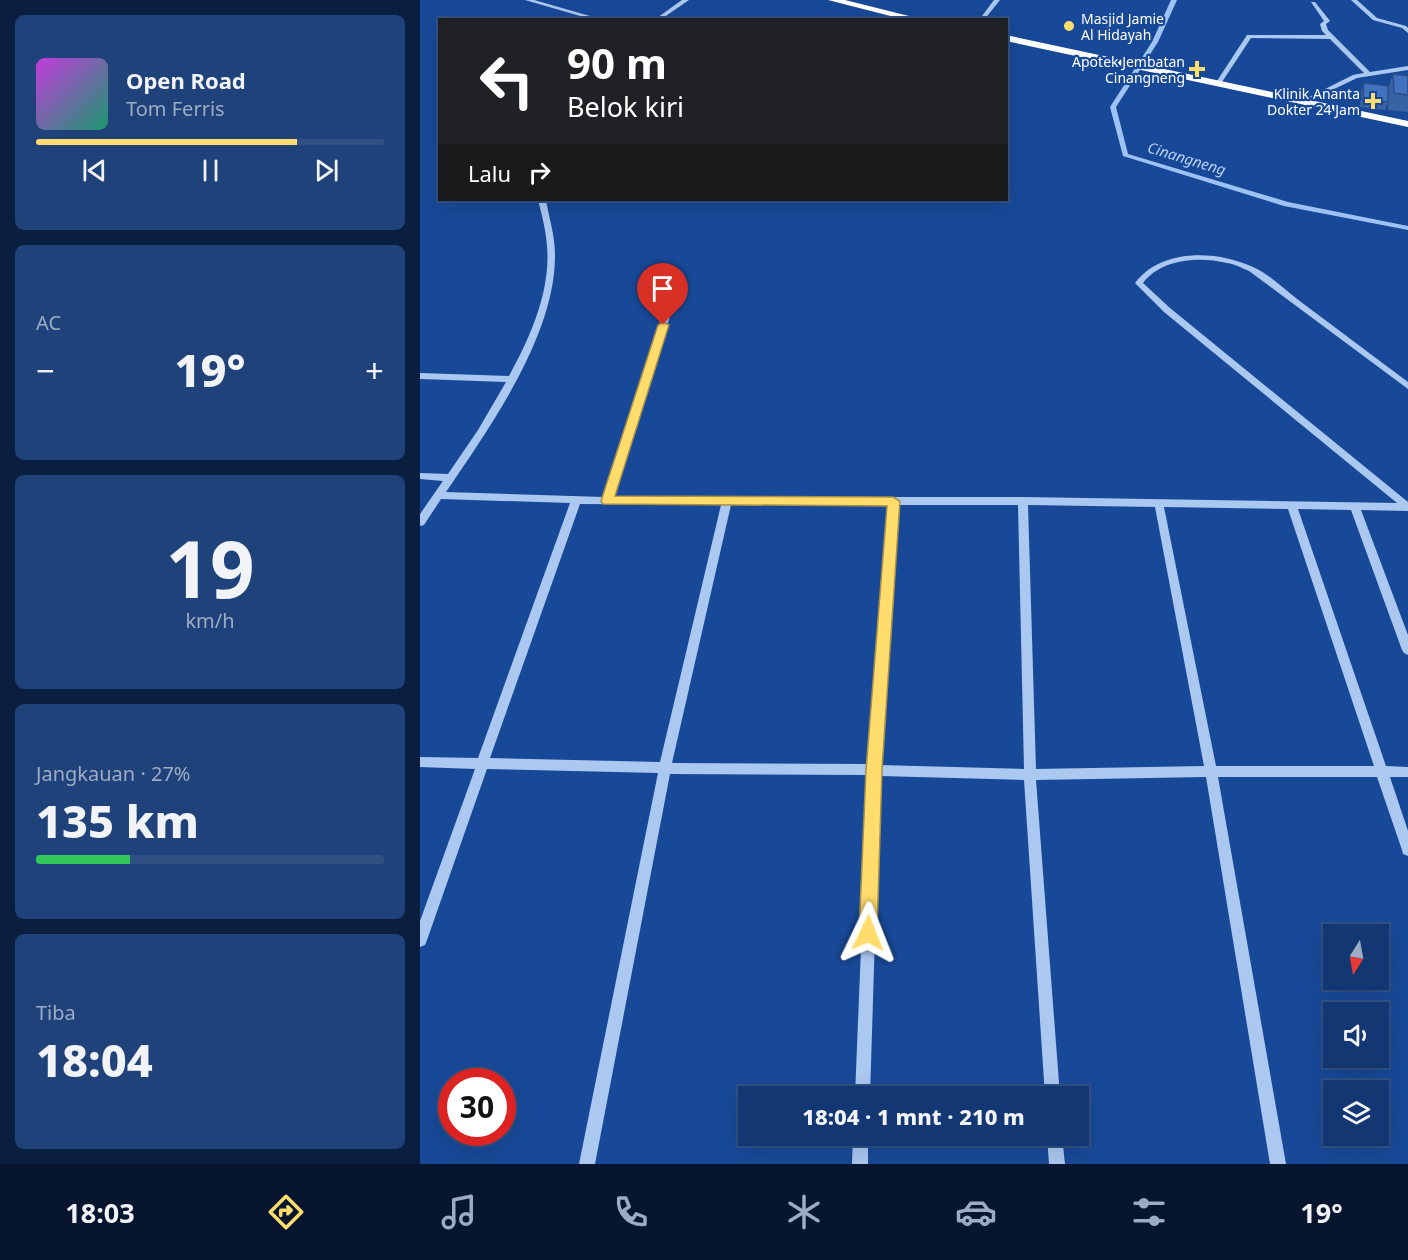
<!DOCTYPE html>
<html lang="id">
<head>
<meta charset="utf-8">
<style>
	body { margin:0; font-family:"Noto Sans",sans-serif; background:#1f427a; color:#f1f3f6; height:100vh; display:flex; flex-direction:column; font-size:22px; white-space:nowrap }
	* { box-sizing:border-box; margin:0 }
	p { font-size:20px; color:#9cacc4 }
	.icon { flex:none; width:33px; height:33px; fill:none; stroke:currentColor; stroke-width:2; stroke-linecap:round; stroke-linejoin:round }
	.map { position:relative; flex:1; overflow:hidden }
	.drawer { display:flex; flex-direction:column; gap:15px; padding:15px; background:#0a1e3f; width:420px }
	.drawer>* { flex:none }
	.top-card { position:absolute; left:18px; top:18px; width:570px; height:183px; border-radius:0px; box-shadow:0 6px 24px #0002,0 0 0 2px #315184; background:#202124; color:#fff; overflow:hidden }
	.needle { width:39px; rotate:191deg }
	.tools { position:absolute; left:903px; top:924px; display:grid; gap:12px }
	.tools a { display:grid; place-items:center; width:66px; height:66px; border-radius:0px; background:#123772; box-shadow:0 6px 24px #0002,0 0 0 2px #315184; font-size:30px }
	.speed { position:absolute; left:18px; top:1068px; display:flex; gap:12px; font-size:30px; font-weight:700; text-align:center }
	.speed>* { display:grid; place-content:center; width:78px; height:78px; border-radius:50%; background:#123772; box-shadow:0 6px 24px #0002,0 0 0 2px #315184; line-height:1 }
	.speed .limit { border:9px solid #d22; background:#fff; color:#111 }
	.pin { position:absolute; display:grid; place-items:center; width:51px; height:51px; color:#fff; margin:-62px -26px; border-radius:50% 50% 50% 0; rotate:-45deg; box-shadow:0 0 6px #0007 }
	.pin .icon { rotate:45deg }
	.me { position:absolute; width:66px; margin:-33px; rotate:2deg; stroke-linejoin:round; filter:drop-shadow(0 0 4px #0008) }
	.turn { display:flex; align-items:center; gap:21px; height:126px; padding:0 30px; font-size:27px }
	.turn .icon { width:78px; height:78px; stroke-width:2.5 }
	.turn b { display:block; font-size:42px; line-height:51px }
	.then { display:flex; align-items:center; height:57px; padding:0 30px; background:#0003; gap:12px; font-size:22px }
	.big { font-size:45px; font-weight:800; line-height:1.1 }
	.drawer .widget { flex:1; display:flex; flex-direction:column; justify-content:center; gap:9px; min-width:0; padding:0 21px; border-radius:9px; background:#1f427a }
	.drawer .dial { align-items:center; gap:0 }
	.dial b { font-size:78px; line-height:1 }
	.song { display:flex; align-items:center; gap:18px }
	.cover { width:72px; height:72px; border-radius:9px; background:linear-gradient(135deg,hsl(290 70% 55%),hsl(160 70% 35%)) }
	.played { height:6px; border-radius:3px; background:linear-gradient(90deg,#ffdc6c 75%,#315184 75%) }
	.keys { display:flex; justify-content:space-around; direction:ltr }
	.heat { display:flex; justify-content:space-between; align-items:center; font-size:33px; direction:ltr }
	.charge { height:9px; border-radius:4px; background:linear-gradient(90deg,#34c759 27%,#315184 0) }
	.trip { position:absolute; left:318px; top:1086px; width:351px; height:60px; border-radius:0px; background:#123772; box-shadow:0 6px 24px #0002,0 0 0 2px #315184; font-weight:800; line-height:60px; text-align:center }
	.tab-bar { display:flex; height:96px; justify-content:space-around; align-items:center; background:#07162e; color:#9cacc4 }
	.tab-bar .icon { width:42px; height:42px }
	.tab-bar .selected { color:#ffdc6c }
	.tab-bar b { font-size:27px; color:#f1f3f6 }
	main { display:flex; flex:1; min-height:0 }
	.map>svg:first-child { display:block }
</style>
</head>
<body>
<main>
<section class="drawer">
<div class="widget">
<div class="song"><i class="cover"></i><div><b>Open Road</b><p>Tom Ferris</p></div></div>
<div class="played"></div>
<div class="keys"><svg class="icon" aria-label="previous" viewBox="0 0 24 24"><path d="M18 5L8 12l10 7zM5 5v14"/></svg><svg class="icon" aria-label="pause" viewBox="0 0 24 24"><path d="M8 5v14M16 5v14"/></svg><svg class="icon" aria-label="next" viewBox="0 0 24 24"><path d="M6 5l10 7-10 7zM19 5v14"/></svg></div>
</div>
<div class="widget"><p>AC</p>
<div class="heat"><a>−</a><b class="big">19°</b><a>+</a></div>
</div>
<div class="widget dial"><b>19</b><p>km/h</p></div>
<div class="widget"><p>Jangkauan · 27%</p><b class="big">135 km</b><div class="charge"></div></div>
<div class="widget"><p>Tiba</p><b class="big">18:04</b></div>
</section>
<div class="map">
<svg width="988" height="1164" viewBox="0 0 988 1164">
	<rect width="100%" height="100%" fill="#184998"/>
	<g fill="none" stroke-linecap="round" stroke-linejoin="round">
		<!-- stream -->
		<polygon fill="#9ec2f4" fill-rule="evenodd" points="751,0 757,0 738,42 696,107 708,154 868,202 988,226 988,230 864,206 703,156 690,107 732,42"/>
		<!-- minor -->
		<g fill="#abc8f1" fill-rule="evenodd">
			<polygon points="105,0 114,0 184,20 174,20"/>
			<polygon points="262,0 269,0 240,20 234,20"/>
			<polygon points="574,0 580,0 564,20 559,20"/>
			<polygon points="931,0 937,0 957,18 986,26 988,28 988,33 982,28 953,20"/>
			<polygon points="891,2 895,2 910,21 906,24 908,30 950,72 988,66 988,70 937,78 883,104 881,103 881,101 933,75 944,73 910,39 831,38 800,85 796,85 795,84 827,35 906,35 902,31 900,24 904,21"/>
			<path d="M 118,200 L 126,200 C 129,218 135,236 135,254 C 136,335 70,427 26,492 L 184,497 L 253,281 L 257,279 L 261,281 L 194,497 L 603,497 L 977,503 L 744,312 L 715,283 C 741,248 797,250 833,267 C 849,274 867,291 881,302 C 917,329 952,355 988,382 L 988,389 L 829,271 C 822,268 815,264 807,263 C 779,256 741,259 723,283 L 750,308 L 988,502 L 988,511 L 941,510 L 988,635 L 988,655 L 984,653 L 982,650 L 931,510 L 878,509 L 966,766 L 988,767 L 988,777 L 970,777 L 988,831 L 988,856 L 983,854 L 982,850 L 957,777 L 798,777 L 866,1164 L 850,1164 L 786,777 L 616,780 L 640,1096 L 625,1096 L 604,780 L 460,776 L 450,1096 L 435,1096 L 448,775 L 250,774 L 175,1164 L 159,1164 L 238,773 L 67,769 L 7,940 L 5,945 L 0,947 L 0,921 L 55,769 L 0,767 L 0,757 L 58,758 L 150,503 L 21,499 L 4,525 L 0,526 L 0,514 L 23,481 L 0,479 L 0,473 L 28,474 L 58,430 L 86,382 L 0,379 L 0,373 L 89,376 C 110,338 131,291 127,246 C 126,231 122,215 118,200 ZM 160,504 L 301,505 L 240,762 L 70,758 ZM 311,505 L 468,505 L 448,764 L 252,763 ZM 478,505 L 598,505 L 604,769 L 460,765 ZM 608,505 L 735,507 L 784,766 L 616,769 ZM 744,507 L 868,509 L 954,766 L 796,766 Z"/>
			<polygon points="433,1136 448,1136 448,1164 432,1164"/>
			<polygon points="627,1136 642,1136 645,1164 629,1164"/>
		</g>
		<!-- highway -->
		<g fill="#fff" fill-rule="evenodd">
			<polygon points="408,0 425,0 505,20 486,20"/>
			<polygon points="586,35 988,121 988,127 586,41"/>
		</g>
	</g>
	<!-- wall -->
	<polygon fill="#3762a4" points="973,74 988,76 988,112 968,110 968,102 965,110 940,107 941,92 944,83 968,89"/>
	<!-- building -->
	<g fill="#4072bf" stroke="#2d5086" stroke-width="1.5">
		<polygon points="973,74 988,76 988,95 974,93"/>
		<polygon points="944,83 968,86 968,102 943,99"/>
	</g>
	<!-- route -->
	<polygon fill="#ffdc6c" stroke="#a68f46" stroke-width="1.5" points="243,322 249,325 195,496 473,497 480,501 462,770 457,933 454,939 448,942 442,939 439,933 446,770 467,506 183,504 181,501 238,325"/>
	<!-- markers -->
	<g fill="#ffdc6c" stroke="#184998" stroke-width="2">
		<circle cx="649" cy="26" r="6"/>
		<path d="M774 60h6v6h6v6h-6v6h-6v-6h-6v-6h6z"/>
		<path d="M950 92h6v6h6v6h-6v6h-6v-6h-6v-6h6z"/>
	</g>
	<g text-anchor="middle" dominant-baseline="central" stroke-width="4.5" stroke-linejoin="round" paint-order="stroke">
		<!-- far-poi labels -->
		<g font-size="14" fill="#fff" stroke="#184998" text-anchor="end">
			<text x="661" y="18" text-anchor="start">Masjid Jamie<tspan x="661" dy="16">Al Hidayah</tspan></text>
			<text x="765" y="61">Apotek Jembatan<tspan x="765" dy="16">Cinangneng</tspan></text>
			<text x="940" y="93">Klinik Ananta<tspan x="940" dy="16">Dokter 24 Jam</tspan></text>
		</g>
		<!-- far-water labels -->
		<g font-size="15" font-style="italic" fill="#b8d2f8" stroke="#184998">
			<text transform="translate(767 158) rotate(17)">Cinangneng</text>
		</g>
	</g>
</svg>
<div class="tools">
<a><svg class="needle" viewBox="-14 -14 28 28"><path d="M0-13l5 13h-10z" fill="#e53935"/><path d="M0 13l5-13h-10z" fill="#9cacc4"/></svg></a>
<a><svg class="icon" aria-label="sound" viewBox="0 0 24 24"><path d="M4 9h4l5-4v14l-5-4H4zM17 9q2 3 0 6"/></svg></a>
<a><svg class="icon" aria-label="layers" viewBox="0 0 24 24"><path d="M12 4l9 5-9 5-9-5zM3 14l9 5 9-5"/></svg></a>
</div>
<div class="speed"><div class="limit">30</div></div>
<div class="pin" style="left:243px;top:325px;background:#d93025"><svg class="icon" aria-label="arrive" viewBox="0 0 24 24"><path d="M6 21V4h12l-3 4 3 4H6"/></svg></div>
<svg class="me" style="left:448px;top:933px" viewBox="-20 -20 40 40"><path d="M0-17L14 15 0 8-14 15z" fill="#ffdc6c" stroke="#fff" stroke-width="4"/></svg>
<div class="trip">18:04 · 1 mnt · 210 m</div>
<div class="top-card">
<div class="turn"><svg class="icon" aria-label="left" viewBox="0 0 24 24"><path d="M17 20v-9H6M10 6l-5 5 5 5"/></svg><div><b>90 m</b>Belok kiri</div></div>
<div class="then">Lalu<svg class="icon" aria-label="right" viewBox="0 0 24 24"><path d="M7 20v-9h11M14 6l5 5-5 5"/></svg></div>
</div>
</div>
</main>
<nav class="tab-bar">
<b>18:03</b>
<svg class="icon selected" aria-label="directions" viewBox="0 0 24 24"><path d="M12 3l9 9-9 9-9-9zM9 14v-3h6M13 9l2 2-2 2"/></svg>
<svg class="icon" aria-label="music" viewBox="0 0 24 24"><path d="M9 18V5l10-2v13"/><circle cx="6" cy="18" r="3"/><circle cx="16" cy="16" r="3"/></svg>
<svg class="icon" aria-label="phone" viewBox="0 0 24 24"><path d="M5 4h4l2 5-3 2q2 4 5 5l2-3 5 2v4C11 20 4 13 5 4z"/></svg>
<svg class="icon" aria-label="climate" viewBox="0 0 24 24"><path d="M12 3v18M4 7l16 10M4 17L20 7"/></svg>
<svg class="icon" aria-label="car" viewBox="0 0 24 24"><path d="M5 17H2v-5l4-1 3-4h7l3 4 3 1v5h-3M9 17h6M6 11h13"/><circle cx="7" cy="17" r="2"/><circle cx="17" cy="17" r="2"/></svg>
<svg class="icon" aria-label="filters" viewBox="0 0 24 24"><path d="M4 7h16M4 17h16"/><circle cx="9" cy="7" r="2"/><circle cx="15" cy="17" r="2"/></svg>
<b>19°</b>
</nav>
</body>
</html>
